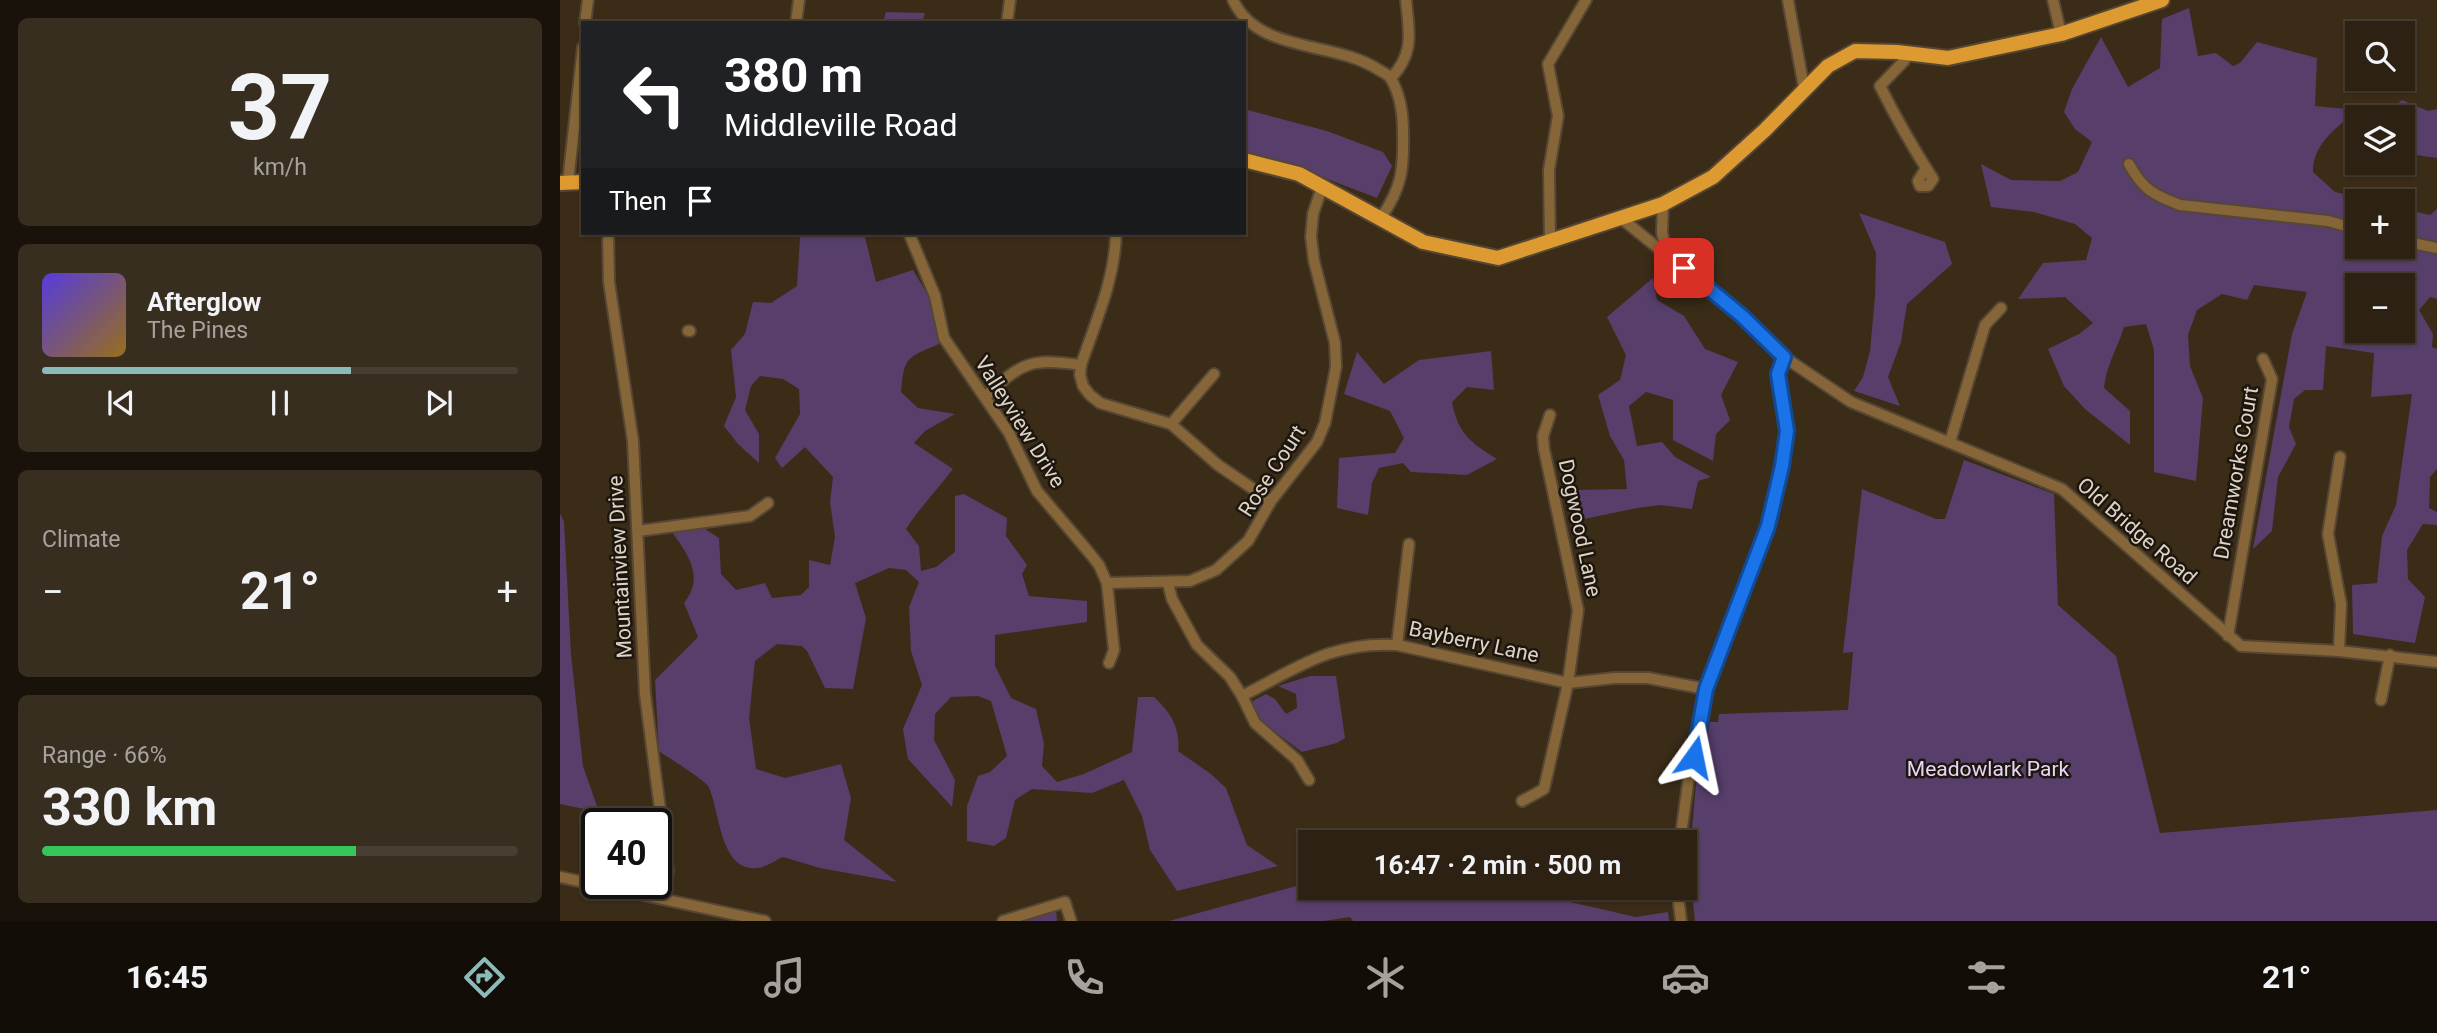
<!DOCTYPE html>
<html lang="en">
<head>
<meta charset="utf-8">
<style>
	body { margin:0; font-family:Roboto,sans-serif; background:#382e20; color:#f1f3f6; height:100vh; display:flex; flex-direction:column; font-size:26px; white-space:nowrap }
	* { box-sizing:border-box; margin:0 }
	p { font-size:23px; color:#a6a39f }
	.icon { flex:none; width:38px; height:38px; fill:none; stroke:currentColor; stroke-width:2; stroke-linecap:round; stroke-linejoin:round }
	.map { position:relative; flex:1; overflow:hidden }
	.drawer { display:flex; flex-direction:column; gap:18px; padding:18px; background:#18120a; width:560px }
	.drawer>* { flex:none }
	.banner { position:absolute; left:21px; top:21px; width:665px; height:214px; border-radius:0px; box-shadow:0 2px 5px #0004,0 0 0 2px #483e32; background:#202124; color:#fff; overflow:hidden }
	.tools { position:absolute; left:1785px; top:21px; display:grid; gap:14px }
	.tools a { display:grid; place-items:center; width:70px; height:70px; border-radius:0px; background:#2c2112; box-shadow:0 2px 5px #0004,0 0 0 2px #483e32; font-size:35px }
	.speed { position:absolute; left:21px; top:808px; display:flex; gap:14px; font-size:35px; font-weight:700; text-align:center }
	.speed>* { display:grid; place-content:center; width:91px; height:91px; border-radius:50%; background:#2c2112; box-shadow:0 2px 5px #0004,0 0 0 2px #483e32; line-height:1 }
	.speed .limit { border:4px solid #111; border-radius:10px; background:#fff; color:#111 }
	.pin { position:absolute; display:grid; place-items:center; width:60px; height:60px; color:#fff; margin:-30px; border-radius:14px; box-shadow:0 4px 10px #0006 }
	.me { position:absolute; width:77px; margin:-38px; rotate:12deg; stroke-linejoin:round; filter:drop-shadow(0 0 5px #0008) }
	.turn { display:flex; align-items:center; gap:24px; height:147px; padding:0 28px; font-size:32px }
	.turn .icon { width:91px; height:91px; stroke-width:2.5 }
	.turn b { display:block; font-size:49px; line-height:60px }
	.then { display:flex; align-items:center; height:66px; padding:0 28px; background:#0003; gap:14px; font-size:26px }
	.big { font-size:52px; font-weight:700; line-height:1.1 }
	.drawer .tile { flex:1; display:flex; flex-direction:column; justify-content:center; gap:10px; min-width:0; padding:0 24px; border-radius:10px; background:#382e20 }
	.drawer .dial { align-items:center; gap:0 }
	.dial b { font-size:91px; line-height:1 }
	.song { display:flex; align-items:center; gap:21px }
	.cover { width:84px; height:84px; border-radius:10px; background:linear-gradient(135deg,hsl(250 70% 55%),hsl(40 70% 35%)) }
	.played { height:7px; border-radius:4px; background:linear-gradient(90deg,#8bbbb9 65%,#483e32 65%) }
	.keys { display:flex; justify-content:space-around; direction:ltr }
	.heat { display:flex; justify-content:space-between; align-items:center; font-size:38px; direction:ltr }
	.charge { height:10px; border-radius:5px; background:linear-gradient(90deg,#34c759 66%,#483e32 0) }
	.trip { position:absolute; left:738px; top:830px; width:399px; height:70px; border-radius:0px; background:#2c2112; box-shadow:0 2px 5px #0004,0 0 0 2px #483e32; font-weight:700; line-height:70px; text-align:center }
	.tabs { display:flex; height:112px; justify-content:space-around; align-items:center; background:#120d07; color:#a6a39f }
	.tabs .icon { width:49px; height:49px }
	.tabs .active { color:#8bbbb9 }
	.tabs b { font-size:32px; color:#f1f3f6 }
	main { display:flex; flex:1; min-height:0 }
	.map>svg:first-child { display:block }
</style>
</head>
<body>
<main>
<section class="drawer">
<div class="tile dial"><b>37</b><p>km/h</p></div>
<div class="tile">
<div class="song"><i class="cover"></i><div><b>Afterglow</b><p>The Pines</p></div></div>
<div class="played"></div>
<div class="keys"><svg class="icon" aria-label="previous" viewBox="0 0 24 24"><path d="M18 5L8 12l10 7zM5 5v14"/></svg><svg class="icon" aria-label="pause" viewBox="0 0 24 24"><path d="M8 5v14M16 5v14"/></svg><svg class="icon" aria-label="next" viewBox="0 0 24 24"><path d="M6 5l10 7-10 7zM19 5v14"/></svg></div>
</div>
<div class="tile"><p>Climate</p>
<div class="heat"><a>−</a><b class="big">21°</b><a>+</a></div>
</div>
<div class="tile"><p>Range · 66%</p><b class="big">330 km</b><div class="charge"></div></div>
</section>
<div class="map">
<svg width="1877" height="921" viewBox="0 0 1877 921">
	<rect width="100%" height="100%" fill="#3b2c18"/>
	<!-- green -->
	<g fill="#573e6b" fill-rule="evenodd">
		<path d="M 1629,8 L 1638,56 L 1656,53 L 1673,66 L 1680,63 L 1697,42 L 1757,58 L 1755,106 L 1797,110 C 1778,127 1752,144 1753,172 L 1775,192 L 1813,201 L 1797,201 L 1797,247 L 1843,247 L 1843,209 L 1870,215 L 1877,209 L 1877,299 L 1870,297 L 1859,310 L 1873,334 L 1872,347 L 1877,349 L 1877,469 L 1870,477 L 1869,508 L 1877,512 L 1877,525 L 1863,524 L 1847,550 L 1848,579 L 1865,597 L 1855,643 L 1793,634 L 1792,585 L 1817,583 L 1822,536 L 1836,505 L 1852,394 L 1811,397 L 1814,353 L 1766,346 L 1763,390 L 1745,390 L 1734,399 L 1729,427 L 1736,444 L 1718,477 L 1712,531 L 1693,549 L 1732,334 L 1747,292 L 1694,285 L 1687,300 L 1662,294 L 1637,310 L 1628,335 L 1630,366 L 1643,398 L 1636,481 L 1594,472 L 1594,350 L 1586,324 L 1564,327 C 1557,350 1547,363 1544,388 L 1570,411 L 1570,445 L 1525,409 L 1504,386 L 1488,349 L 1519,334 L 1533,323 L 1505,297 L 1458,299 L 1483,263 L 1526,260 L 1532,238 L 1515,224 L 1474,212 L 1431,207 L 1421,164 L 1451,180 L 1500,181 L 1518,172 L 1532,142 L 1515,129 L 1504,112 L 1512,89 L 1541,37 L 1568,87 L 1600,68 L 1602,19 ZM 1797,285 L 1843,285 L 1843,331 L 1797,331 Z"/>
		<polygon points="326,12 365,13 362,23 323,23"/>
		<polygon points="1842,100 1868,111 1877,109 1877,158 1843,153 1843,117 1822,117"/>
		<polygon points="684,109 767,131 823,152 832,166 817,198 736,167 684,152"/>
		<polygon points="1299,213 1385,242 1392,264 1347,304 1341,342 1328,377 1340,406 1294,391 1303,377 1310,351 1315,297 1316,253"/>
		<path d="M 235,233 L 304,233 L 316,282 L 353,270 L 369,297 L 379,344 C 347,358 344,356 341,392 L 358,408 L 395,414 L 365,431 L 354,443 L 393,469 C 378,489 360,507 346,529 L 359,546 L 361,571 L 376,567 L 395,552 L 395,496 L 404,494 L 447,518 L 446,536 L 467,565 L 462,574 L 469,596 L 527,601 L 527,622 L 435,635 L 435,666 L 451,698 L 476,709 L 484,744 L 482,766 L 497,782 L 524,774 L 572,752 L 578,697 L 594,697 C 610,712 621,728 618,751 L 651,774 L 666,788 L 687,845 L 718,866 L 617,891 L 590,850 L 582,816 L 564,780 L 532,793 L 472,789 L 455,800 L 446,838 L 434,846 L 407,841 L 407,806 L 418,776 L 430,772 L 447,756 L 431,701 L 418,696 L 391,697 L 375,714 L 374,740 L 395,780 L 392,807 L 348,759 L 343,729 L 362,685 L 351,651 L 349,607 L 359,582 L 346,570 L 329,568 L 295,583 L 306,618 L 293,689 L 265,688 L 247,651 L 242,646 L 217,644 L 195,661 L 189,718 L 196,769 L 225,778 L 281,764 L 291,798 L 284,840 L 337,882 L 260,868 L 223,857 C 216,860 206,867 198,868 C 159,873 160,808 148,786 C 143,779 109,758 99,751 L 95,680 L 138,637 L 124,603 C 145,576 128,555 112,532 L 145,529 L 159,538 L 161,574 L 176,590 L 205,583 L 212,598 L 241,595 L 249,587 L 249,560 L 270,565 L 275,537 L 270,502 L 273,477 L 245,447 L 222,468 L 215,458 L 240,414 L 239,389 L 223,379 L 200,376 L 191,386 L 185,410 L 199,434 L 199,463 L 178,444 L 164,426 L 176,397 L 171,350 L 185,334 L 193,302 L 211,303 L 237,286 L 240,238 Z"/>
		<polygon points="1093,278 1097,300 1124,316 1145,349 1178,362 1161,395 1170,420 1156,434 1153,461 1113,440 1113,400 1086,392 1069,406 1077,446 1102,442 1115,457 1151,477 1138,481 1132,509 1101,505 1077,508 1024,519 1014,490 1067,489 1064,460 1050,436 1038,395 1060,380 1066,355 1047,317"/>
		<path d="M 931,351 L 934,390 L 907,387 L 892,402 C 898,434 911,443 937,459 L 907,475 L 851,472 L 843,463 L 819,468 L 812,483 L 808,515 L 777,508 L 779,458 L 835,453 L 844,438 L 830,411 L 784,394 L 797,352 L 824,384 L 859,360 Z"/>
		<polygon points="1404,460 1494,494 1498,605 1556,656 1600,833 1877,810 1877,921 1135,921 1129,863 1136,784 1150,722 1158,722 1159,714 1288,710 1293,652 1283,653 1302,489 1376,519 1385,519"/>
		<polygon points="0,514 4,522 11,654 23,766 39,812 0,804"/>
		<polygon points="750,676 776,676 785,738 777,743 742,752 698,719 691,702 706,694 715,699 726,714 737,708 736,694 718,686"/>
		<polygon points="751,882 751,887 944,887 1076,917 1108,912 1109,921 793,921 790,917 764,921 609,921"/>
		<polygon points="496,910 497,921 456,921"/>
	</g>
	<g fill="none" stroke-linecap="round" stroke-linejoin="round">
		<!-- minor casing -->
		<g stroke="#554734" stroke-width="14">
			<g id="minor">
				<path d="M 673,0 C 698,54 774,40 819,70 C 823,72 829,75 831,79 C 840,94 843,115 843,132 C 844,169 842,187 821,218"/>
				<polyline points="1228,0 1244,88"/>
				<polyline points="1493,0 1501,34"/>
				<polyline points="25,23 28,0"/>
				<polyline points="236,23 239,0"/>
				<polyline points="447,23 450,0"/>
				<path d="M 1348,53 L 1344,61 L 1320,86 C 1336,118 1353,148 1373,179 L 1368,186 L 1360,186 L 1358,181 L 1366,168"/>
				<path d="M 831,78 C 855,53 849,32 846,0"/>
				<path d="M 1569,164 C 1583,190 1594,195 1620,205 L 1768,221 L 1797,229"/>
				<polyline points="8,182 23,47"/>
				<polyline points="1103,204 1102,232 1106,253"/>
				<polyline points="1062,219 1182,316 1224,357 1218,374 1227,431 1222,466 1208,526 1146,689 1139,739 1129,776 1120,842"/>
				<polyline points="48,233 49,282 73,441 85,694 108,870 104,899"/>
				<polyline points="349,233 375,296 384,338 449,433 477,491 527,550 539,565 547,583 554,650 549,663"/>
				<path d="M 556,233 C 555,279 536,321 521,365 L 520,375 L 523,386 L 530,395 L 540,403 L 611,424 L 658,465 L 711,501"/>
				<polyline points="1843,241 1877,248"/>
				<polyline points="990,242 989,170 998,116 988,64 1026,0"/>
				<polyline points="128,331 130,331"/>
				<polyline points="1224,357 1291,402 1502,489 1681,646 1779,651 1877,662"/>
				<path d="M 425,397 C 462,362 470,358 521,365"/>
				<polyline points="611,424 654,374"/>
				<polyline points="1390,442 1425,325 1441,308"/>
				<polyline points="78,531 190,516 208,503"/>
				<polyline points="547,583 630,581 656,570 688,541 711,501 757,442 765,423 776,367 775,343 754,261 751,237 753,214 762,187"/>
				<polyline points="608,583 612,599 637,645 670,677 682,696 695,723 737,760 749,780"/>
				<polyline points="1668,636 1712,379 1703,359"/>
				<polyline points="837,645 849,544"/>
				<polyline points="1779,651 1781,604 1768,534 1780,457"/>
				<path d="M 682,696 C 737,668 772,641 837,645 L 1008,683 L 1055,678 L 1088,678 L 1146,689"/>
				<polyline points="1821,700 1830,655"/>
				<polyline points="962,801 984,789 1008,683 1018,610 984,449 983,436 990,415"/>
				<polyline points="0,877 205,921"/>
				<polyline points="1117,887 1121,921"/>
				<polyline points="443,921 505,902 511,921"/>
			</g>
		</g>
		<!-- major casing -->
		<g stroke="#554734" stroke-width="18">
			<g id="major">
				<polyline points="684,160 739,174 863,242 938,258 1103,204 1153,177 1205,130 1268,66 1295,51 1337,52 1388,58 1501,34 1602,0"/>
				<polyline points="0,183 23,182"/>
			</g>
		</g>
		<!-- minor -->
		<use href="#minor" stroke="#866639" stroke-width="10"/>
		<!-- major -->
		<use href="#major" stroke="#dd9a30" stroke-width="14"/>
	</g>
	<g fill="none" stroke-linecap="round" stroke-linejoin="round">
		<!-- route casing -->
		<g stroke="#114b97" stroke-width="18">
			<polyline id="route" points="1124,268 1182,316 1224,357 1218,374 1227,431 1222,466 1208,526 1146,689 1134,757"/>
		</g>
		<!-- route -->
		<use href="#route" stroke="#1a73e8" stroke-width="12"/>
	</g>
	<g text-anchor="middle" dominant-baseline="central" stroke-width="5" stroke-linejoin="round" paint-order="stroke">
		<!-- street labels -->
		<g font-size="21" fill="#ddd3c7" stroke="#1d160d">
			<text transform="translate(460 422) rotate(58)">Valleyview Drive</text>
			<text transform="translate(712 471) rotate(-57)">Rose Court</text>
			<text transform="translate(1676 473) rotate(-80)">Dreamworks Court</text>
			<text transform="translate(1020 528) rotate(78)">Dogwood Lane</text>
			<text transform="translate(1577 531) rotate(41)">Old Bridge Road</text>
			<text transform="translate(60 567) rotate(-93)">Mountainview Drive</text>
			<text transform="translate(914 642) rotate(12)">Bayberry Lane</text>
		</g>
		<!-- park labels -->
		<g font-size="21" fill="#e7d4f9" stroke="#1d160d">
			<text x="1428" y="769">Meadowlark Park</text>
		</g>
	</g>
</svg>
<div class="tools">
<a><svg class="icon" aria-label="search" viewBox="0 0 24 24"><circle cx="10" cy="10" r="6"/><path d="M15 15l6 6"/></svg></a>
<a><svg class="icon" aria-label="layers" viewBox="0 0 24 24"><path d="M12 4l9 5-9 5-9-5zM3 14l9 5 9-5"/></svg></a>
<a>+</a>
<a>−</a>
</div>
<div class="speed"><div class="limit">40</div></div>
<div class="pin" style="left:1124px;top:268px;background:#d93025"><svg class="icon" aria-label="arrive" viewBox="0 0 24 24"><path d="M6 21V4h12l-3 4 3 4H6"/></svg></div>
<svg class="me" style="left:1134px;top:757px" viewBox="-20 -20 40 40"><path d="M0-17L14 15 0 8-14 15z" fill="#1a73e8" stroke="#fff" stroke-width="4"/></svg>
<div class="trip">16:47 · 2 min · 500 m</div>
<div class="banner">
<div class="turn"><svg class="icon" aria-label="left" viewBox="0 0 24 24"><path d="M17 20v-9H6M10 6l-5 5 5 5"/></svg><div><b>380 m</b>Middleville Road</div></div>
<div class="then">Then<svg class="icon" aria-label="arrive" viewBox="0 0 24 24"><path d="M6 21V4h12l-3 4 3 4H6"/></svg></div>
</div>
</div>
</main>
<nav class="tabs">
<b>16:45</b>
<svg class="icon active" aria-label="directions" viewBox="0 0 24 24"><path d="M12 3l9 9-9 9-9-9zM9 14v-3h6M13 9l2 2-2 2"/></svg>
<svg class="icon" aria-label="music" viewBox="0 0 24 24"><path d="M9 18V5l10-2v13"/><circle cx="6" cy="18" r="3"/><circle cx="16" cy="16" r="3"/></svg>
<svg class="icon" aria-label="phone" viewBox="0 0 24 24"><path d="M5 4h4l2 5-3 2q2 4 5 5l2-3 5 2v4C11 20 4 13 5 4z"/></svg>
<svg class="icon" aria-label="climate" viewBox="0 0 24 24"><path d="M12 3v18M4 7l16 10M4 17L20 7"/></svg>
<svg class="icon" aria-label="car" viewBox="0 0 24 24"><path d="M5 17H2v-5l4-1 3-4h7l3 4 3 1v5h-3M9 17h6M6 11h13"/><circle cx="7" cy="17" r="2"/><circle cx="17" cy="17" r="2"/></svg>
<svg class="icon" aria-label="filters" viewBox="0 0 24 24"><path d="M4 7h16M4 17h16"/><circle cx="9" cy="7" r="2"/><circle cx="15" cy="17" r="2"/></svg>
<b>21°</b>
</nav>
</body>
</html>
